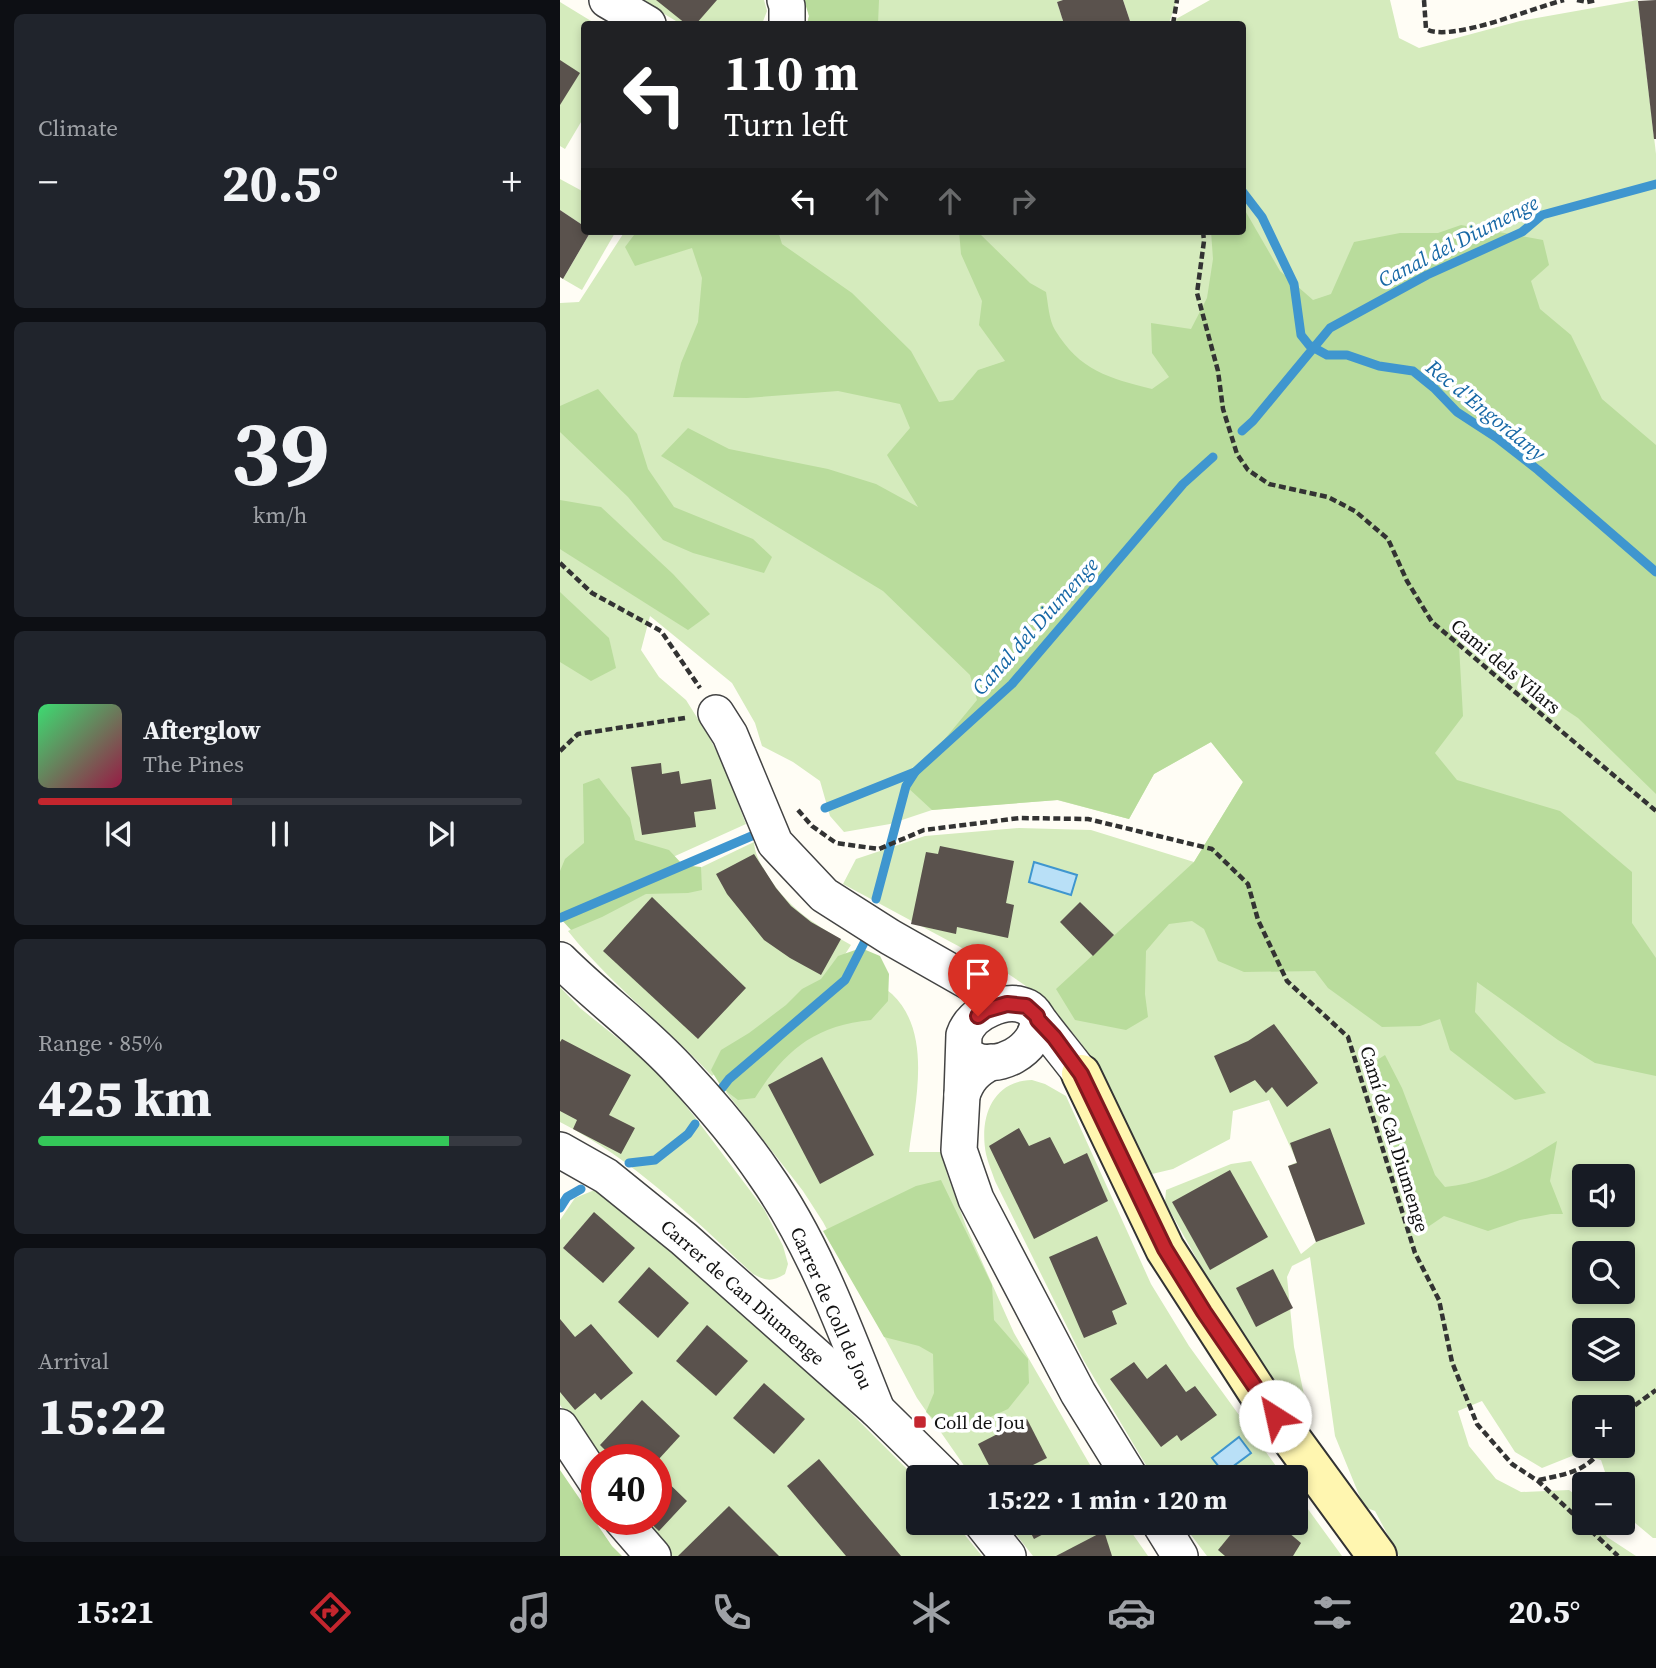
<!DOCTYPE html>
<html lang="en">
<head>
<meta charset="utf-8">
<style>
	body { margin:0; font-family:"Source Serif 4",serif; background:#20242c; color:#f1f3f6; height:100vh; display:flex; flex-direction:column; font-size:26px; white-space:nowrap }
	* { box-sizing:border-box; margin:0 }
	p { font-size:23px; color:#9ea1a6 }
	.icon { flex:none; width:38px; height:38px; fill:none; stroke:currentColor; stroke-width:2; stroke-linecap:round; stroke-linejoin:round }
	.map { position:relative; flex:1; overflow:hidden }
	.details { display:flex; flex-direction:column; gap:14px; padding:14px; background:#0d0f14; width:560px }
	.details>* { flex:none }
	.hud { position:absolute; left:21px; top:21px; width:665px; height:214px; border-radius:7px; box-shadow:0 4px 10px #0003; background:#202124; color:#fff; overflow:hidden }
	.buttons { position:absolute; left:1012px; top:1164px; display:grid; gap:14px }
	.buttons a { display:grid; place-items:center; width:63px; height:63px; border-radius:7px; background:#171b24; box-shadow:0 4px 10px #0003; font-size:35px }
	.speed { position:absolute; left:21px; top:1444px; display:flex; gap:14px; font-size:35px; font-weight:700; text-align:center }
	.speed>* { display:grid; place-content:center; width:91px; height:91px; border-radius:50%; background:#171b24; box-shadow:0 4px 10px #0003; line-height:1 }
	.speed .limit { border:10px solid #d22; background:#fff; color:#111 }
	.pin { position:absolute; display:grid; place-items:center; width:60px; height:60px; color:#fff; margin:-72px -30px; border-radius:50% 50% 50% 0; rotate:-45deg; box-shadow:0 0 7px #0007 }
	.pin .icon { rotate:45deg }
	.me { position:absolute; width:77px; margin:-38px; rotate:325deg; stroke-linejoin:round; filter:drop-shadow(0 0 5px #0008) }
	.turn { display:flex; align-items:center; gap:24px; height:147px; padding:0 28px; font-size:32px }
	.turn .icon { width:91px; height:91px; stroke-width:2.5 }
	.turn b { display:block; font-size:49px; line-height:60px }
	.lanes { display:flex; align-items:center; height:66px; padding:0 28px; background:#0003; justify-content:center; gap:35px; direction:ltr }
	.lanes .off { opacity:.35 }
	.big { font-size:52px; font-weight:700; line-height:1.1 }
	.details .widget { flex:1; display:flex; flex-direction:column; justify-content:center; gap:10px; min-width:0; padding:0 24px; border-radius:10px; background:#20242c }
	.details .dial { align-items:center; gap:0 }
	.dial b { font-size:91px; line-height:1 }
	.song { display:flex; align-items:center; gap:21px }
	.cover { width:84px; height:84px; border-radius:10px; background:linear-gradient(135deg,hsl(140 70% 55%),hsl(340 70% 35%)) }
	.played { height:7px; border-radius:4px; background:linear-gradient(90deg,#c4262e 40%,#363941 40%) }
	.keys { display:flex; justify-content:space-around; direction:ltr }
	.heat { display:flex; justify-content:space-between; align-items:center; font-size:38px; direction:ltr }
	.charge { height:10px; border-radius:5px; background:linear-gradient(90deg,#34c759 85%,#363941 0) }
	.trip { position:absolute; left:346px; top:1465px; width:402px; height:70px; border-radius:7px; background:#171b24; box-shadow:0 4px 10px #0003; font-weight:700; line-height:70px; text-align:center }
	.tab-bar { display:flex; height:112px; justify-content:space-around; align-items:center; background:#090b0e; color:#9ea1a6 }
	.tab-bar .icon { width:49px; height:49px }
	.tab-bar .current { color:#c4262e }
	.tab-bar b { font-size:32px; color:#f1f3f6 }
	main { display:flex; flex:1; min-height:0 }
	.map>svg:first-child { display:block }
</style>
</head>
<body>
<main>
<section class="details">
<div class="widget"><p>Climate</p>
<div class="heat"><a>−</a><b class="big">20.5°</b><a>+</a></div>
</div>
<div class="widget dial"><b>39</b><p>km/h</p></div>
<div class="widget">
<div class="song"><i class="cover"></i><div><b>Afterglow</b><p>The Pines</p></div></div>
<div class="played"></div>
<div class="keys"><svg class="icon" aria-label="previous" viewBox="0 0 24 24"><path d="M18 5L8 12l10 7zM5 5v14"/></svg><svg class="icon" aria-label="pause" viewBox="0 0 24 24"><path d="M8 5v14M16 5v14"/></svg><svg class="icon" aria-label="next" viewBox="0 0 24 24"><path d="M6 5l10 7-10 7zM19 5v14"/></svg></div>
</div>
<div class="widget"><p>Range · 85%</p><b class="big">425 km</b><div class="charge"></div></div>
<div class="widget"><p>Arrival</p><b class="big">15:22</b></div>
</section>
<div class="map">
<svg width="1096" height="1556" viewBox="0 0 1096 1556">
	<rect width="100%" height="100%" fill="#fffdf5"/>
	<!-- green -->
	<g fill="#d5ebbd" fill-rule="evenodd">
		<polygon points="81,0 204,0 207,11 202,24 121,24"/>
		<polygon points="245,0 503,0 497,2 504,24 247,24 249,16"/>
		<path d="M 563,0 L 617,0 L 609,23 L 650,0 L 830,0 L 839,38 L 859,48 L 960,21 L 1078,0 L 1096,154 L 1096,1538 L 1093,1538 L 1062,1512 L 1062,1484 L 1049,1484 L 1041,1460 L 1017,1454 L 982,1468 L 955,1452 L 922,1401 L 898,1411 L 909,1446 L 936,1479 L 961,1492 L 1009,1490 L 1024,1501 L 1024,1522 L 1039,1523 L 1047,1537 L 1076,1556 L 839,1556 L 815,1511 L 804,1507 L 775,1436 L 750,1257 L 732,1266 L 727,1277 L 734,1347 L 751,1428 L 674,1326 L 605,1202 L 606,1190 L 671,1164 L 691,1161 L 741,1254 L 756,1242 L 728,1166 L 737,1162 L 709,1100 L 673,1111 L 670,1139 L 613,1169 L 592,1174 L 521,1043 L 485,999 L 441,969 L 283,884 L 296,859 L 365,836 L 459,828 L 531,830 L 634,862 L 683,782 L 651,742 L 594,774 L 569,819 L 497,800 L 372,810 L 330,824 L 284,832 L 270,816 L 260,781 L 233,762 L 202,746 L 195,723 L 172,683 L 90,616 L 81,650 L 99,677 L 126,700 L 148,735 L 162,762 L 186,824 L 0,908 L 0,303 L 19,302 L 65,231 L 682,231 L 682,24 L 571,24 ZM 1024,1176 L 1062,1176 L 1062,1214 L 1024,1214 ZM 1024,1253 L 1062,1253 L 1062,1292 L 1024,1292 ZM 1024,1330 L 1062,1330 L 1062,1368 L 1024,1368 ZM 1024,1407 L 1062,1407 L 1062,1446 L 1024,1446 Z"/>
		<polygon points="0,2 36,24 24,24 24,117 5,149 0,146"/>
		<polygon points="0,179 24,192 24,226 0,210"/>
		<polygon points="31,231 56,231 22,290 3,279"/>
		<path d="M 194,842 C 195,856 201,864 208,876 C 231,911 256,925 291,945 L 268,981 L 247,1001 L 152,1076 C 106,1026 50,984 8,931 Z"/>
		<path d="M 304,976 C 313,982 324,987 332,994 C 373,1033 355,1102 349,1152 L 382,1152 L 387,1174 L 406,1226 L 454,1333 L 537,1477 L 412,1477 L 357,1398 L 263,1222 L 243,1191 L 166,1092 Z"/>
		<path d="M 0,987 L 20,1008 L 97,1070 L 134,1116 L 204,1209 L 223,1246 L 228,1264 L 225,1274 C 212,1282 206,1281 193,1274 C 132,1217 74,1160 0,1122 Z"/>
		<path d="M 472,1080 L 485,1084 L 506,1096 L 591,1284 L 629,1346 L 724,1477 L 593,1477 L 524,1361 L 435,1181 C 432,1172 428,1163 426,1154 C 419,1118 432,1081 472,1080 Z"/>
		<polygon points="37,1189 124,1258 283,1405 359,1481 359,1522 395,1523 422,1556 112,1556 77,1519 96,1519 96,1460 38,1459 0,1405 0,1220 15,1198"/>
		<polygon points="737,1494 782,1556 647,1556 622,1523 737,1522"/>
		<polygon points="447,1523 565,1523 588,1556 473,1556"/>
	</g>
	<!-- forest -->
	<g fill="#b9dc9c">
		<polygon points="244,0 319,0 318,24 247,24 249,16"/>
		<path d="M 683,207 L 720,271 L 753,300 L 771,294 L 794,242 L 840,233 L 878,233 L 901,225 L 983,240 L 989,265 L 971,281 L 980,309 L 1011,335 L 1042,399 L 1096,445 L 1096,794 L 1018,718 L 967,684 L 922,642 L 898,628 L 903,716 L 875,753 L 897,780 L 1000,811 L 1072,872 L 1072,923 L 1096,958 L 1096,1076 L 1035,1063 L 998,1040 L 917,982 L 915,1012 L 986,1093 L 955,1100 L 890,1050 L 880,1019 L 860,1026 L 822,1027 L 768,988 L 755,971 L 684,972 L 658,961 L 644,929 L 632,921 L 609,924 L 586,951 L 585,994 L 588,1017 L 566,1030 L 515,1020 L 496,989 L 634,862 L 683,782 L 651,742 L 594,774 L 569,819 L 498,800 L 372,810 L 346,786 L 417,700 L 410,675 L 323,591 L 101,456 L 128,428 L 169,449 L 268,469 L 316,484 L 358,507 L 327,455 L 350,428 L 340,404 L 278,391 L 187,398 L 113,397 L 121,363 L 138,322 L 142,278 L 132,248 L 75,266 L 65,247 L 77,231 L 218,231 L 222,244 L 292,293 L 351,351 L 379,402 L 393,400 L 418,370 L 445,361 L 419,325 L 422,301 L 401,254 L 399,231 L 420,234 L 470,283 L 486,292 C 488,303 489,320 495,330 C 520,371 549,378 592,389 L 609,377 L 592,353 L 591,323 L 631,329 L 647,298 L 653,259 L 651,231 L 682,231 Z"/>
		<polygon points="38,389 77,434 88,469 114,507 193,539 212,557 204,573 133,553 103,540 68,497 0,432 0,406"/>
		<polygon points="0,500 41,507 113,574 150,614 128,630 3,551 0,549"/>
		<polygon points="0,592 49,638 56,668 31,681 0,662"/>
		<polygon points="39,778 70,818 75,840 109,850 123,865 141,867 142,890 128,893 86,894 42,917 11,930 0,918 0,871 5,859 24,843 23,784"/>
		<path d="M 301,948 L 320,956 L 329,974 L 328,1001 L 311,1020 C 254,1026 225,1050 195,1098 L 178,1100 L 162,1088 L 151,1070 L 161,1050 L 189,1033 L 226,1005 L 242,989 L 261,979 L 278,956 Z"/>
		<path d="M 825,1055 L 842,1088 L 875,1175 L 885,1187 C 927,1183 962,1163 997,1141 L 990,1181 L 1003,1214 L 991,1214 L 960,1220 L 928,1231 L 884,1216 L 862,1231 L 849,1212 L 844,1185 L 809,1077 L 814,1062 Z"/>
		<polygon points="381,1180 432,1285 434,1320 468,1359 469,1383 448,1409 408,1427 378,1423 366,1412 374,1393 373,1354 359,1346 324,1337 263,1231 356,1186"/>
		<polygon points="0,1470 52,1546 62,1556 0,1556"/>
	</g>
	<!-- water -->
	<g fill="#b9e0f7" stroke="#3f96cf" stroke-width="2">
		<polygon points="474,862 517,875 511,895 469,882"/>
		<polygon points="679,1437 691,1453 664,1473 652,1458"/>
	</g>
	<g fill="none" stroke-linecap="round" stroke-linejoin="round">
		<!-- stream -->
		<g stroke="#3f96cf" stroke-width="9">
			<polyline points="682,191 702,217 734,284 741,335 749,345 767,355 787,355 819,366 853,371 874,388 897,412 937,438 978,470 1096,572"/>
			<polyline points="682,431 693,421 770,328 867,275 962,232 982,215 1096,184"/>
			<polyline points="265,808 355,772 452,684 623,484 653,457"/>
			<polyline points="316,899 346,786 355,772"/>
			<polyline points="0,918 201,832"/>
			<polyline points="162,1088 169,1079 285,980 305,941"/>
			<polyline points="69,1163 95,1160 128,1134 135,1124"/>
			<polyline points="0,1208 7,1197 21,1189"/>
		</g>
	</g>
	<!-- building -->
	<g fill="#5a524d">
		<polygon points="96,0 157,0 136,24 126,24"/>
		<polygon points="503,0 563,0 571,24 504,24 497,2"/>
		<polygon points="1096,0 1096,139 1094,139 1078,1"/>
		<polygon points="0,60 20,73 0,105"/>
		<polygon points="0,210 24,226 24,231 31,231 3,279 0,277"/>
		<polygon points="101,763 102,774 119,771 121,784 151,779 156,809 134,812 136,827 82,835 71,767"/>
		<polygon points="380,846 454,861 446,903 454,905 448,938 397,927 396,934 351,924 366,852 378,854"/>
		<polygon points="194,854 216,888 231,906 251,922 281,939 261,975 230,958 204,940 167,894 156,874"/>
		<polygon points="92,897 186,988 138,1039 43,951"/>
		<polygon points="520,902 554,935 533,956 500,922"/>
		<polygon points="714,1024 758,1083 727,1107 712,1087 706,1093 695,1080 670,1093 654,1056 688,1041"/>
		<polygon points="2,1039 71,1075 49,1115 75,1128 61,1154 13,1129 17,1120 0,1111 0,1042"/>
		<polygon points="262,1057 314,1155 260,1184 208,1085"/>
		<polygon points="459,1128 469,1146 490,1137 504,1164 527,1153 548,1201 474,1239 429,1146"/>
		<polygon points="770,1128 805,1224 756,1242 728,1166 737,1163 730,1143"/>
		<polygon points="670,1170 708,1237 650,1270 612,1202"/>
		<polygon points="34,1212 75,1248 43,1283 3,1248"/>
		<polygon points="537,1236 567,1304 552,1311 557,1324 524,1338 489,1257"/>
		<polygon points="89,1267 129,1303 98,1338 58,1302"/>
		<polygon points="713,1269 733,1308 696,1327 676,1288"/>
		<polygon points="0,1319 15,1337 31,1324 73,1373 41,1400 35,1393 15,1410 0,1392"/>
		<polygon points="147,1325 188,1361 156,1396 116,1361"/>
		<polygon points="574,1362 587,1379 606,1364 626,1392 635,1386 657,1415 621,1441 617,1435 601,1447 550,1379"/>
		<polygon points="204,1383 245,1419 214,1454 173,1418"/>
		<polygon points="82,1400 120,1436 98,1460 55,1460 40,1445"/>
		<polygon points="467,1419 487,1458 449,1477 435,1477 418,1444"/>
		<polygon points="259,1459 341,1556 286,1556 227,1486"/>
		<polygon points="96,1471 127,1501 99,1531 86,1519 96,1519"/>
		<polygon points="169,1506 219,1556 118,1556"/>
		<polygon points="465,1522 506,1522 474,1539"/>
		<polygon points="681,1522 716,1522 741,1543 733,1556 665,1556 658,1550"/>
		<polygon points="544,1531 552,1556 496,1556"/>
	</g>
	<g fill="none" stroke-linecap="round" stroke-linejoin="round">
		<!-- street casing -->
		<g stroke="#444" stroke-width="38">
			<g id="street">
				<polyline points="47,0 88,24"/>
				<polyline points="225,0 227,6 227,24"/>
				<polyline points="156,713 170,735 215,843 264,895 330,937 418,987 436,1006"/>
				<path d="M 0,960 C 39,999 84,1031 121,1072 C 151,1104 180,1138 205,1175 C 255,1246 285,1330 317,1410"/>
				<path d="M 411,1058 C 436,1073 478,1050 478,1020"/>
				<path d="M 431,1062 C 415,1071 408,1078 402,1095 L 404,1035 C 408,1023 418,1014 430,1009 C 441,1004 455,1001 467,1007 C 475,1011 476,1017 481,1023 C 494,1040 508,1057 521,1074"/>
				<polyline points="402,1095 399,1150 416,1199 518,1393 570,1477"/>
				<polyline points="0,1150 46,1176 124,1239 317,1410 385,1477"/>
				<polyline points="0,1427 37,1483"/>
				<polyline points="61,1519 93,1556"/>
				<polyline points="421,1522 448,1556"/>
				<polyline points="599,1522 620,1556"/>
			</g>
		</g>
		<!-- secondary casing -->
		<g stroke="#333" stroke-width="42">
			<polyline id="secondary" points="521,1074 605,1249 700,1396 817,1556"/>
		</g>
		<!-- path -->
		<g stroke="#333" stroke-width="4.5" stroke-dasharray="7 3.5" stroke-linecap="butt">
			<path d="M 864,0 L 866,29 C 890,43 975,7 1004,0"/>
			<polyline points="1017,0 1027,2 1037,0"/>
			<polyline points="613,24 617,0"/>
			<polyline points="643,231 644,241 637,293 658,371 663,409 677,454 688,470 709,484 768,497 795,511 828,539 847,581 872,622 1096,811"/>
			<polyline points="0,563 32,593 101,631 140,688"/>
			<polyline points="0,751 18,734 125,718"/>
			<polyline points="238,810 252,826 276,843 319,849 364,830 460,818 528,819 652,849 688,884 698,920 727,981 788,1037 855,1253 879,1300 892,1362 917,1424 952,1464 978,1481 1058,1556"/>
			<polyline points="1062,1422 1074,1406 1096,1390"/>
			<path d="M 979,1480 C 1010,1473 1025,1472 1045,1446"/>
		</g>
		<!-- street -->
		<use href="#street" stroke="#fff" stroke-width="35"/>
		<!-- secondary -->
		<use href="#secondary" stroke="#fff6b0" stroke-width="38"/>
	</g>
	<g fill="none" stroke-linecap="round" stroke-linejoin="round">
		<!-- route casing -->
		<g stroke="#7f191e" stroke-width="18">
			<polyline id="route" points="418,1016 426,1010 447,1004 466,1006 477,1016 478,1020 494,1037 521,1074 605,1249 644,1312 715,1416"/>
		</g>
		<!-- route -->
		<use href="#route" stroke="#c4262e" stroke-width="12"/>
	</g>
	<!-- markers -->
	<rect fill="#c4262e" stroke="#fff" stroke-width="2.5" x="353" y="1415" width="14" height="14" rx="3.5"/>
	<g text-anchor="middle" dominant-baseline="central" stroke-width="7" stroke-linejoin="round" paint-order="stroke">
		<!-- street labels -->
		<g font-size="19" fill="#111" stroke="#fff">
			<text transform="translate(946 666) rotate(40)">Cami dels Vilars</text>
			<text transform="translate(835 1139) rotate(73)">Camí de Cal Diumenge</text>
			<text transform="translate(183 1292) rotate(41)">Carrer de Can Diumenge</text>
			<text transform="translate(272 1308) rotate(66)">Carrer de Coll de Jou</text>
		</g>
		<!-- poi labels -->
		<g font-size="19" fill="#111" stroke="#fff" text-anchor="start">
			<text x="374" y="1422">Coll de Jou</text>
		</g>
		<!-- water labels -->
		<g font-size="21" font-style="italic" fill="#1768a6" stroke="#fff">
			<text transform="translate(898 241) rotate(-27)">Canal del Diumenge</text>
			<text transform="translate(926 410) rotate(39)">Rec d'Engordany</text>
			<text transform="translate(475 626) rotate(-48)">Canal del Diumenge</text>
		</g>
	</g>
</svg>
<div class="buttons">
<a><svg class="icon" aria-label="sound" viewBox="0 0 24 24"><path d="M4 9h4l5-4v14l-5-4H4zM17 9q2 3 0 6"/></svg></a>
<a><svg class="icon" aria-label="search" viewBox="0 0 24 24"><circle cx="10" cy="10" r="6"/><path d="M15 15l6 6"/></svg></a>
<a><svg class="icon" aria-label="layers" viewBox="0 0 24 24"><path d="M12 4l9 5-9 5-9-5zM3 14l9 5 9-5"/></svg></a>
<a>+</a>
<a>−</a>
</div>
<div class="speed"><div class="limit">40</div></div>
<div class="pin" style="left:418px;top:1016px;background:#d93025"><svg class="icon" aria-label="arrive" viewBox="0 0 24 24"><path d="M6 21V4h12l-3 4 3 4H6"/></svg></div>
<svg class="me" style="left:715px;top:1416px" viewBox="-20 -20 40 40"><circle r="19" fill="#fff"/><path d="M0-13L10 11 0 6-10 11z" fill="#c4262e"/></svg>
<div class="trip">15:22 · 1 min · 120 m</div>
<div class="hud">
<div class="turn"><svg class="icon" aria-label="left" viewBox="0 0 24 24"><path d="M17 20v-9H6M10 6l-5 5 5 5"/></svg><div><b>110 m</b>Turn left</div></div>
<div class="lanes"><svg class="icon" aria-label="left" viewBox="0 0 24 24"><path d="M17 20v-9H6M10 6l-5 5 5 5"/></svg><svg class="icon off" aria-label="ahead" viewBox="0 0 24 24"><path d="M12 20V5M6 11l6-6 6 6"/></svg><svg class="icon off" aria-label="ahead" viewBox="0 0 24 24"><path d="M12 20V5M6 11l6-6 6 6"/></svg><svg class="icon off" aria-label="right" viewBox="0 0 24 24"><path d="M7 20v-9h11M14 6l5 5-5 5"/></svg></div>
</div>
</div>
</main>
<nav class="tab-bar">
<b>15:21</b>
<svg class="icon current" aria-label="directions" viewBox="0 0 24 24"><path d="M12 3l9 9-9 9-9-9zM9 14v-3h6M13 9l2 2-2 2"/></svg>
<svg class="icon" aria-label="music" viewBox="0 0 24 24"><path d="M9 18V5l10-2v13"/><circle cx="6" cy="18" r="3"/><circle cx="16" cy="16" r="3"/></svg>
<svg class="icon" aria-label="phone" viewBox="0 0 24 24"><path d="M5 4h4l2 5-3 2q2 4 5 5l2-3 5 2v4C11 20 4 13 5 4z"/></svg>
<svg class="icon" aria-label="climate" viewBox="0 0 24 24"><path d="M12 3v18M4 7l16 10M4 17L20 7"/></svg>
<svg class="icon" aria-label="car" viewBox="0 0 24 24"><path d="M5 17H2v-5l4-1 3-4h7l3 4 3 1v5h-3M9 17h6M6 11h13"/><circle cx="7" cy="17" r="2"/><circle cx="17" cy="17" r="2"/></svg>
<svg class="icon" aria-label="filters" viewBox="0 0 24 24"><path d="M4 7h16M4 17h16"/><circle cx="9" cy="7" r="2"/><circle cx="15" cy="17" r="2"/></svg>
<b>20.5°</b>
</nav>
</body>
</html>
